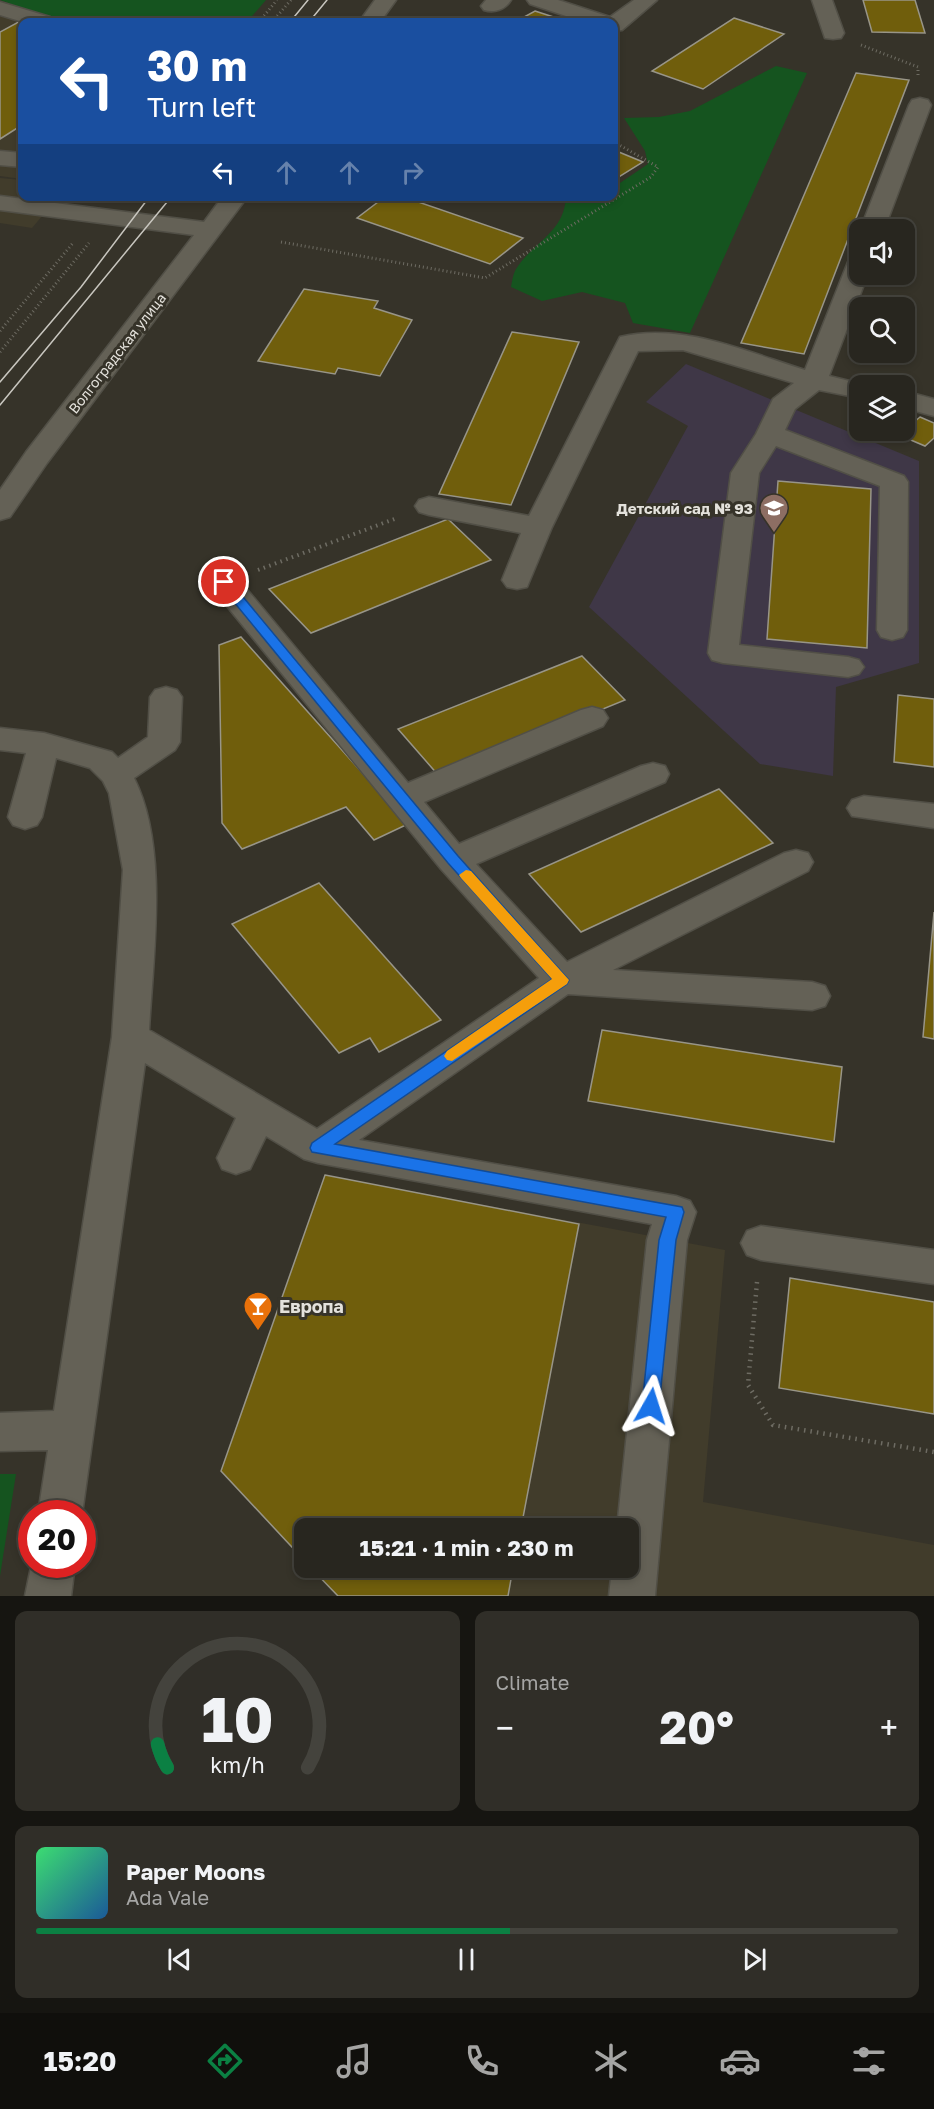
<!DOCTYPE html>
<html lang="en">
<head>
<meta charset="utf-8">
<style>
	body { margin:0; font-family:"Golos Text",sans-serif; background:#302e28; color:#f1f3f6; height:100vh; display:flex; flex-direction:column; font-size:22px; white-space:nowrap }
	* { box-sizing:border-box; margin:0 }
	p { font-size:20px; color:#a5a5a4 }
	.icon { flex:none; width:33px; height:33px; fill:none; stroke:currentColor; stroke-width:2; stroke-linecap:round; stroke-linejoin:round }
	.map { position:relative; height:1596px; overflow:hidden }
	.side { display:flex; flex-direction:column; gap:15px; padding:15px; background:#161511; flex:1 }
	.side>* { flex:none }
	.hud { position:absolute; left:18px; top:18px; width:600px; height:183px; border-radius:12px; box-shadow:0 3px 9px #0003,0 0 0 2px #44433d; background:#1a4fa0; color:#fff; overflow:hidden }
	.fabs { position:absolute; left:849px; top:219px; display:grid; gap:12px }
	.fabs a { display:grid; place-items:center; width:66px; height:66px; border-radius:12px; background:#28261f; box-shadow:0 3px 9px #0003,0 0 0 2px #44433d; font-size:30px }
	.speed { position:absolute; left:18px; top:1500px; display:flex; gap:12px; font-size:30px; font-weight:700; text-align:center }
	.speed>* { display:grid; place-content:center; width:78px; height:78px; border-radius:50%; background:#28261f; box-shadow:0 3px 9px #0003,0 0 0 2px #44433d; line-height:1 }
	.speed .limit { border:9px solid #d22; background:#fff; color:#111 }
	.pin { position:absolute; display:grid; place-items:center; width:51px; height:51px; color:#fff; margin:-26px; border:3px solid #fff; border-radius:50%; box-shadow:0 2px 6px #0007 }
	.me { position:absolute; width:66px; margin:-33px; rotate:6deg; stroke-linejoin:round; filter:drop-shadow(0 0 4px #0008) }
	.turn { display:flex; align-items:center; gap:21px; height:126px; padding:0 30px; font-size:27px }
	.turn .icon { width:78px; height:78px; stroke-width:2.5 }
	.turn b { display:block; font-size:42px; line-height:51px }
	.lanes { display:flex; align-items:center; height:57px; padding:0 30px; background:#0003; justify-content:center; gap:30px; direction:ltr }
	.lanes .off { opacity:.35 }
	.big { font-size:45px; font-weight:700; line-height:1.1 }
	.side .widget { flex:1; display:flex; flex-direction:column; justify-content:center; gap:9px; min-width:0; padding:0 21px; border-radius:12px; background:#302e28 }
	.side .dial { align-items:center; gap:0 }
	.dial svg { height:156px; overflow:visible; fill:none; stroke:#44433d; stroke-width:7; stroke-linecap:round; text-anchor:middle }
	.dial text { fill:#f1f3f6; stroke:none }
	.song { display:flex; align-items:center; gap:18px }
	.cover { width:72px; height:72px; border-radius:9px; background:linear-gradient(135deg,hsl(140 70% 55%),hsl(210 70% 35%)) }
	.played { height:6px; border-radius:3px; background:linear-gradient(90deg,#0b8043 55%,#44433d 55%) }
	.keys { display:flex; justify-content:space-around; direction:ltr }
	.heat { display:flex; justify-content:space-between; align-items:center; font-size:33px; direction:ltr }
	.side .tiles { flex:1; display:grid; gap:15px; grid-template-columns:1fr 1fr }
	.widget:last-child { grid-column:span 2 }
	.trip { position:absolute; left:294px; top:1518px; width:345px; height:60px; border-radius:12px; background:#28261f; box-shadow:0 3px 9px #0003,0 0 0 2px #44433d; font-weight:700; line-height:60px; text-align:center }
	.menu { display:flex; height:96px; justify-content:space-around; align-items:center; background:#100f0c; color:#a5a5a4 }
	.menu .icon { width:42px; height:42px }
	.menu .current { color:#0b8043 }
	.menu b { font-size:27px; color:#f1f3f6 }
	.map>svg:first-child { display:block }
</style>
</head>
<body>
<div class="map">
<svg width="934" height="1596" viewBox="0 0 934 1596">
	<rect width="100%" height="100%" fill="#363329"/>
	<!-- built -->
	<g fill="#413c2b">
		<polygon points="0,2 61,22 22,22 22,179 0,176"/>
		<polygon points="0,178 22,180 22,196 58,197 32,228 0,223"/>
		<polygon points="325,1175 725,1250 703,1502 934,1545 934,1596 338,1596 311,1568 628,1568 628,1528 304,1528 304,1560 221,1471"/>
	</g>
	<!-- education -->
	<polygon fill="#3f3747" points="686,364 919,461 919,663 836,687 833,776 760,764 589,607 688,426 646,402"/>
	<!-- green -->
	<g fill="#15541f">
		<polygon points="0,0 266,0 247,22 61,22"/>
		<path d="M 776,66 L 807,73 L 690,333 L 633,323 L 625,303 L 582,292 L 542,301 L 511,287 C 512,282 513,274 516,269 C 533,242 564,233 566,197 L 614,196 L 614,187 L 648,164 L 645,151 L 624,118 L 659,117 L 690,111 Z"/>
		<polygon points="0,1474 16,1474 0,1576"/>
	</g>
	<!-- building -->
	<g fill="#705e0c" stroke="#989588" stroke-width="1.5">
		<polygon points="863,0 915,0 925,33 872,32"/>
		<polygon points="535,11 569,22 515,22"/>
		<polygon points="734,18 784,34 703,89 652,71"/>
		<polygon points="24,19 35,22 22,22 22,125 0,139 0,32"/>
		<polygon points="856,73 909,80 804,354 741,343"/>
		<polygon points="614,150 643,162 614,180"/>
		<polygon points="386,196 401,196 523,238 490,264 357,218"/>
		<polygon points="304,289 378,301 374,308 412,320 380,376 338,368 335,374 258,361"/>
		<polygon points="512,332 579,342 511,505 439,494"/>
		<polygon points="920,417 934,423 934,438 925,446 899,435"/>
		<polygon points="778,481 871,489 867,648 767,639"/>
		<polygon points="448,519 491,560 311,633 269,589"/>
		<polygon points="241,637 408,824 374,840 346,807 242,849 222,823 219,645"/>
		<polygon points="582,656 625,700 439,776 398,729"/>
		<polygon points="898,695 934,699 934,767 894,762"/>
		<polygon points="719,789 773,843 581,932 529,874"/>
		<polygon points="319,883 441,1020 379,1052 370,1038 339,1053 232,924"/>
		<polygon points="934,912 934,1039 923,1037"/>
		<polygon points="602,1030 842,1067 834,1142 588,1101"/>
		<polygon points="325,1175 579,1224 521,1528 304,1528 304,1560 221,1471"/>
		<polygon points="790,1278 934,1302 934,1414 779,1388"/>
		<polygon points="311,1568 513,1568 508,1596 338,1596"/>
	</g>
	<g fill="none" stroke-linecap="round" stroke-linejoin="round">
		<!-- minor casing -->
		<g stroke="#514f46" stroke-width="3">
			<g id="minor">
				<polygon points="375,0 396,0 380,22 359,22"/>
				<path d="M 486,0 L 511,0 C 505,10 494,13 484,10 L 481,6 Z"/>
				<polygon points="527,0 558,0 610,17 634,0 657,0 622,30 614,31 614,22 584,22 530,4"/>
				<polygon points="812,0 832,0 844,33 841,38 833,39 825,38"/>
				<polygon points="0,2 50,17 53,22 23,22 0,15"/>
				<polygon points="920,98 928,100 931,105 884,230 860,230 909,105 912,100"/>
				<polygon points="0,151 22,153 22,167 0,165"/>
				<polygon points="0,196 204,222 223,196 248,196 47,463 10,517 0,520 0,490 26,452 194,235 0,210"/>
				<path d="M 860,255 L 860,274 L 868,274 L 829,376 L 870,386 L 860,386 L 860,398 L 819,390 L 795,409 L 785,430 L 904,476 L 908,482 L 907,630 L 903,637 L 892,640 L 881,637 L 877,630 L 880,486 L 776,446 L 759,473 L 739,645 L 848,657 L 859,660 L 864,667 L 859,674 L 848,677 L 723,663 L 712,660 L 708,653 L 731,473 L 756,434 L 773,399 L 794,383 L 683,350 L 638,351 L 552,527 L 527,587 L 517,589 L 507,587 L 502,580 L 521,533 L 429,515 L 419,512 L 415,506 L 419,500 L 429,497 L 529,516 L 620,337 C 682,322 747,352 805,370 L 848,262 L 851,257 Z"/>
				<polygon points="904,391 934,399 934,416 904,408"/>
				<path d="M 224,573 L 235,575 L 408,783 L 581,710 L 592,707 L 603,710 L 608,718 L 603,726 L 424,802 L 459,844 L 641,766 L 653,763 L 665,766 L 669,774 L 665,782 L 476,864 L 567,962 L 784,853 L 796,850 L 808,853 L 813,862 L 808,871 L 613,970 L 812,982 L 825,986 L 830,996 L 825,1006 L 812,1010 L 568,994 L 359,1140 L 676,1196 L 690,1201 L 696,1212 L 687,1240 L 655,1596 L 609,1596 L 612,1568 L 628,1568 L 628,1528 L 617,1528 L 647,1240 L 652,1224 L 318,1163 L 304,1159 L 266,1136 L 250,1169 L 236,1174 L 222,1169 L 217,1158 L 236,1118 L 145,1063 L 82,1514 L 38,1514 L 48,1450 L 0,1451 L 0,1413 L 54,1411 L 112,1037 L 123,870 L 109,793 L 103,781 L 90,768 L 56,758 L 42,817 L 37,825 L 25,829 L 13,825 L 8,817 L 26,753 L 0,750 L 0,728 L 44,733 L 112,752 L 118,758 L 148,737 L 150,697 L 155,690 L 166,687 L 177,690 L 182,697 L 180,742 L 175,750 L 134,778 C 169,847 153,955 149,1030 L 317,1129 L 539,978 L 441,869 L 213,589 L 209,582 L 213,575 Z"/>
				<polygon points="864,796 934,804 934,828 852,816 847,808 852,800"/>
				<polygon points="761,1226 934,1250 934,1284 761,1260 747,1255 741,1243 747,1231"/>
				<polygon points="32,1562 32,1564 75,1564 71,1596 25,1596"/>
			</g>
		</g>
		<!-- path-far2 -->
		<g stroke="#6e6c63" stroke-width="3" stroke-dasharray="1 3" stroke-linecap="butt">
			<polyline points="259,22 277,0"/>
			<polyline points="272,22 291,0"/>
			<polyline points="861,45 918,67 918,77"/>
			<polyline points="281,242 485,278 651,177 658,167 614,142"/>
			<polyline points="0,331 73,243"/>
			<polyline points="0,352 89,243"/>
		</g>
		<!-- path-far1 -->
		<polyline stroke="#6e6c63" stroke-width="4" stroke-dasharray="1.5 4.5" stroke-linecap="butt" points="258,570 397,518"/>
		<!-- path -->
		<polyline stroke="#6e6c63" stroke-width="4.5" stroke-dasharray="1.5 5" stroke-linecap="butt" points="757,1282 748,1385 773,1425 934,1452"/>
		<!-- minor -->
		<use href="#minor" fill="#646156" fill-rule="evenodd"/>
		<!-- tram -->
		<g stroke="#c8c6bf" stroke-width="1.5">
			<polyline points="290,22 308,0"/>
			<polyline points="309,22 327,0"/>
			<polyline points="0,382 81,287 150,196"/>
			<polyline points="0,405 172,196"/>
		</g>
	</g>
	<!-- route -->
	<polygon fill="#1a73e8" stroke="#114b97" stroke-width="1.5" points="224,578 229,580 458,856 569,980 567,984 335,1144 682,1207 684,1212 676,1240 659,1406 657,1411 651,1414 645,1411 642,1406 659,1240 666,1217 312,1152 310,1148 312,1143 552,979 448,863 220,585 218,582 220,580"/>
	<!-- slow -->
	<polygon fill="#f59e0b" points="466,870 471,871 569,980 567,984 452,1061 447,1060 444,1056 447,1051 552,979 461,878 459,875"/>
	<!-- icons -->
	<defs>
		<g id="school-pin" transform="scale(1.5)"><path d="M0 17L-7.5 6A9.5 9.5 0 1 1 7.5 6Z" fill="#8d6e63" stroke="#363329"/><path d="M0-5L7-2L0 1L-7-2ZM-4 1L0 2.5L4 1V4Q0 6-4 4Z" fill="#fff"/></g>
		<g id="bar-pin" transform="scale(1.5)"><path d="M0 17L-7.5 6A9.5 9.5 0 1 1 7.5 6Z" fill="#e8710a" stroke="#363329"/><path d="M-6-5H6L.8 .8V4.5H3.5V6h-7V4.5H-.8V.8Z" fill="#fff"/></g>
	</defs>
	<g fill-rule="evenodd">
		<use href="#school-pin" x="774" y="508"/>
		<use href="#bar-pin" x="258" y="1306"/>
	</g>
	<g text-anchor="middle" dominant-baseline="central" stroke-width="6" stroke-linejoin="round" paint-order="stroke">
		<!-- far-street labels -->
		<g font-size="14" fill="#e4e2dc" stroke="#363329">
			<text transform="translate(117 353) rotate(-52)">Волгоградская улица</text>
		</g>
		<!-- poi labels -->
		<g font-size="15" font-weight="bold" fill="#e4e2dc" stroke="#363329" text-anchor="end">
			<text x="753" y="508">Детский сад № 93</text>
		</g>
		<!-- near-poi labels -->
		<g font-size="18" font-weight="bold" fill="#e4e2dc" stroke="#363329" text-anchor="start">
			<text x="279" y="1306">Европа</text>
		</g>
	</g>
</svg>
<div class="fabs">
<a><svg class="icon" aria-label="sound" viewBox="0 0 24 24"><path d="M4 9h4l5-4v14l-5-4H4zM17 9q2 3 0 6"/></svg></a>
<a><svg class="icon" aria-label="search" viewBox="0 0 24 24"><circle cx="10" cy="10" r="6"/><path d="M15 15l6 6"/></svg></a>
<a><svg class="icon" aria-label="layers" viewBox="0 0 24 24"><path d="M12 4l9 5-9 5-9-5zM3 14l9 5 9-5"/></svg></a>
</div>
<div class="speed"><div class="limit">20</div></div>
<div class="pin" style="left:224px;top:582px;background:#d93025"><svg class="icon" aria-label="arrive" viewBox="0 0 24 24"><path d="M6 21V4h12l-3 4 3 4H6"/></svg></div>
<svg class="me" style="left:651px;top:1406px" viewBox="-20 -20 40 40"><path d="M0-17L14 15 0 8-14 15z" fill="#1a73e8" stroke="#fff" stroke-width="4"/></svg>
<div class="trip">15:21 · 1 min · 230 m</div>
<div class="hud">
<div class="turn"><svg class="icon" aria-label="left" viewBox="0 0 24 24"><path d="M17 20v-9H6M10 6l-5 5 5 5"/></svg><div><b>30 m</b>Turn left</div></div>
<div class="lanes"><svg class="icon" aria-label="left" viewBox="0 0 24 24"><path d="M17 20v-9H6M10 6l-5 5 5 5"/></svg><svg class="icon off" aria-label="ahead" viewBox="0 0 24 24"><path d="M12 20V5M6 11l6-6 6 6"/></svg><svg class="icon off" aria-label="ahead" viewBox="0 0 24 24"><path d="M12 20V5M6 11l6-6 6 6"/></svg><svg class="icon off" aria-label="right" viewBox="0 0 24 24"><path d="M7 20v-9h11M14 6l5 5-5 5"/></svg></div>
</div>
</div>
<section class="side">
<div class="tiles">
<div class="widget dial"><svg viewBox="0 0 100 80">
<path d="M14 69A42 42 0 1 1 86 69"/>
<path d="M14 69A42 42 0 0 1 9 57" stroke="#0b8043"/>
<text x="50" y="56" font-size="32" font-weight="700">10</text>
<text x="50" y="72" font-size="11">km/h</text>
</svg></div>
<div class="widget"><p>Climate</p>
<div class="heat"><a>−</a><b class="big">20°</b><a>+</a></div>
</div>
<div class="widget">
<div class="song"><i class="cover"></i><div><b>Paper Moons</b><p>Ada Vale</p></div></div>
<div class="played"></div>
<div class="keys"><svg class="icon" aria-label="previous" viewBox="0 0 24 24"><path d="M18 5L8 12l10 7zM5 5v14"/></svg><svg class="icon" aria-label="pause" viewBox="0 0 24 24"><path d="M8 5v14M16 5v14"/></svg><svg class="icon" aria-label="next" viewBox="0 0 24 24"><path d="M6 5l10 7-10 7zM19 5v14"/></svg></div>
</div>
</div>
</section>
<nav class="menu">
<b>15:20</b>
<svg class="icon current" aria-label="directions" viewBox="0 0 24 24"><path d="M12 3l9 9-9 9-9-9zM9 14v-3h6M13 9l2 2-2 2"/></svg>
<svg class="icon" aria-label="music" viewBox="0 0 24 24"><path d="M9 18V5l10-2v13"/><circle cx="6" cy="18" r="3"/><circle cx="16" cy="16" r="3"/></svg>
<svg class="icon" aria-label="phone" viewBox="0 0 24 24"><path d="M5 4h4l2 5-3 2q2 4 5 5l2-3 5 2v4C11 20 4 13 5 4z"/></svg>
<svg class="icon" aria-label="climate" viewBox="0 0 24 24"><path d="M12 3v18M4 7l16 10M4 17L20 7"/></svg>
<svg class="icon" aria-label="car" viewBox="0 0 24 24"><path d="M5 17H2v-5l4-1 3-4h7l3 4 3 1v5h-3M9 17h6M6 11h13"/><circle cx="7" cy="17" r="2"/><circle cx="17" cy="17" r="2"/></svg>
<svg class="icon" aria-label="filters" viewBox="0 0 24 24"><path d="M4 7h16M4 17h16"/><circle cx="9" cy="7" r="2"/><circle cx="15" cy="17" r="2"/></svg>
</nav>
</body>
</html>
